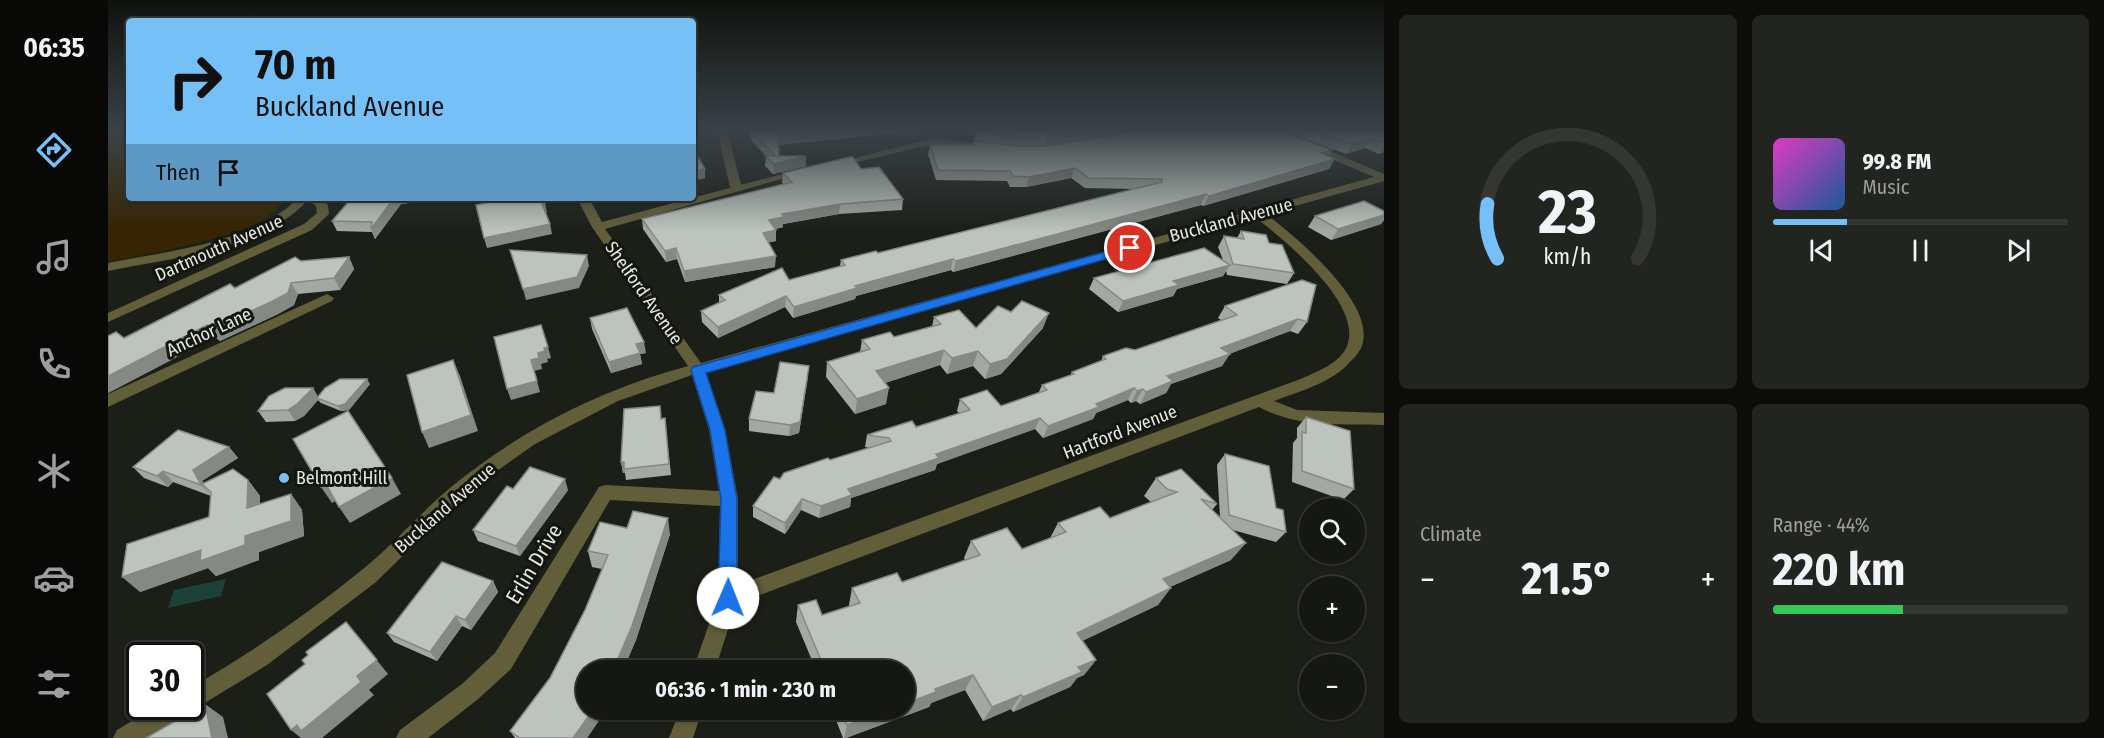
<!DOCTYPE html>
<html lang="en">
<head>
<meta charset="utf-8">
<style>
	body { margin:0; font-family:"Fira Sans Condensed",sans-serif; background:#222420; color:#f1f3f6; height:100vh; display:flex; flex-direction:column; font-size:22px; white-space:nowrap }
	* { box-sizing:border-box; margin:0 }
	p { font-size:20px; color:#9d9f9f }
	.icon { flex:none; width:33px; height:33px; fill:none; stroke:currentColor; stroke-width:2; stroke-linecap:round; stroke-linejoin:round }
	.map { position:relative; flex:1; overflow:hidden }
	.drawer { display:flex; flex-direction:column; gap:15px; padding:15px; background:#0c0d0a; width:720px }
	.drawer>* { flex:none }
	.hud { position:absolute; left:18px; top:18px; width:570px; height:183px; border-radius:6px; box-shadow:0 2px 4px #0004,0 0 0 2px #343632; background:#75c0f6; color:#111; overflow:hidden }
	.tools { position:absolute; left:1191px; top:498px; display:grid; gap:12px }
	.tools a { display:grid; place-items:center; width:66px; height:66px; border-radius:50%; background:#151712; box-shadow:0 2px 4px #0004,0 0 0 2px #343632; font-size:30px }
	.speed { position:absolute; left:18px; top:642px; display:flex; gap:12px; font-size:30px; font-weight:700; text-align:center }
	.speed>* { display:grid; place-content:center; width:78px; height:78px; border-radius:50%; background:#151712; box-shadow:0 2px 4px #0004,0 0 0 2px #343632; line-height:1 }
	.speed .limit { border:3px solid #111; border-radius:9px; background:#fff; color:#111 }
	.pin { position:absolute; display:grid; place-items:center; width:51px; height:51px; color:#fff; margin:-26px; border:3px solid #fff; border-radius:50%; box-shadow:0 2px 6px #0007 }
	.me { position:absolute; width:66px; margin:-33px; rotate:1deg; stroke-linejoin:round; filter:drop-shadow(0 0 4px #0008) }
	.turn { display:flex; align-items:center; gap:21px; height:126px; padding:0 30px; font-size:27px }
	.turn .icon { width:78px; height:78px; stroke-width:2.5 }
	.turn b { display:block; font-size:42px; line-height:51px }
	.then { display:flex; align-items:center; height:57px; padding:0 30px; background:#0003; gap:12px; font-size:22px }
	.big { font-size:45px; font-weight:700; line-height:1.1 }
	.drawer .card { flex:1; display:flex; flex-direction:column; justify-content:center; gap:9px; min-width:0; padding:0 21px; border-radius:9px; background:#222420 }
	.drawer .dial { align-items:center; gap:0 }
	.dial svg { height:156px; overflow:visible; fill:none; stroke:#343632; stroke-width:7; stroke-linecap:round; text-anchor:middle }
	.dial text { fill:#f1f3f6; stroke:none }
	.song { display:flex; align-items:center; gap:18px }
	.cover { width:72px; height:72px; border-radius:9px; background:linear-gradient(135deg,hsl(310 70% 55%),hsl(210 70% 35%)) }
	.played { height:6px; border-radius:3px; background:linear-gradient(90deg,#75c0f6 25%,#343632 25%) }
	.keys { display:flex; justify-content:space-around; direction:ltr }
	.heat { display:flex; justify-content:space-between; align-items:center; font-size:33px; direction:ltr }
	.charge { height:9px; border-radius:4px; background:linear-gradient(90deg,#34c759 44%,#343632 0) }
	.drawer .tiles { flex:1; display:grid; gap:15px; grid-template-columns:repeat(2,1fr) }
	.trip { position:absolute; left:468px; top:660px; width:339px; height:60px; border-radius:30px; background:#151712; box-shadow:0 2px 4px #0004,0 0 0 2px #343632; font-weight:700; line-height:60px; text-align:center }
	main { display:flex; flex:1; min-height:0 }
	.dock { display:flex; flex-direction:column; width:108px; justify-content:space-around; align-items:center; background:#080907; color:#9d9f9f }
	.dock .icon { width:42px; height:42px }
	.dock .active { color:#75c0f6 }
	.dock b { font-size:27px; color:#f1f3f6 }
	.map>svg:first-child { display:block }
</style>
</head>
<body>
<main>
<nav class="dock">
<b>06:35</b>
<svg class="icon active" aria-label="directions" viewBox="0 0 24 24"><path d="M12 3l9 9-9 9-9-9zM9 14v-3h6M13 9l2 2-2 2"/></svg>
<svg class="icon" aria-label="music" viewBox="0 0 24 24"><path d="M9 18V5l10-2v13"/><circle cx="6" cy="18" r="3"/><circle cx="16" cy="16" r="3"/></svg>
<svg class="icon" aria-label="phone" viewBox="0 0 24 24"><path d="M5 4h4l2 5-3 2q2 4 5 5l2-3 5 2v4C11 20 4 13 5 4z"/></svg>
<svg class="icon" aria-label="climate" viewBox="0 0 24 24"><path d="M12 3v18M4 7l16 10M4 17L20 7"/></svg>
<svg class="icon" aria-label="car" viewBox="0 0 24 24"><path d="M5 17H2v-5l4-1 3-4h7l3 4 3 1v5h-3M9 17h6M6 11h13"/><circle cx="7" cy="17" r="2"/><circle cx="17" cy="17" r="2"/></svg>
<svg class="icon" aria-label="filters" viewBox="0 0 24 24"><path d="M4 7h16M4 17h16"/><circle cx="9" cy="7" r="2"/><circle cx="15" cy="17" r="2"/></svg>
</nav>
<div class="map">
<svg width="1276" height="738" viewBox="0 0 1276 738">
	<rect width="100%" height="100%" fill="#1c1f18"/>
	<!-- green -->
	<path fill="#362402" d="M 0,129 L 13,129 L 13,148 L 21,157 L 21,198 L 174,198 C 171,234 31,255 0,262 Z"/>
	<!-- water -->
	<polygon fill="#1c4237" points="118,579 113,596 60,608 66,590"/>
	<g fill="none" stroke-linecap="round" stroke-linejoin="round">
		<!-- street -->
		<g fill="#625e3a" fill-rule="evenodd">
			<path d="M 609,129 L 619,129 L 633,185 L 693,169 L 698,172 L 497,229 L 593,363 L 1266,177 L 1198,148 L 1198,144 L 1206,144 L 1276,174 L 1276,181 L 1158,214 C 1188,237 1264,300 1255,342 C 1254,349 1248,356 1243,361 C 1224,383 1192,391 1166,401 L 1189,410 L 1276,413 L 1276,425 C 1234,424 1189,428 1151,407 L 628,604 L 607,670 L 585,670 L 610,598 L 612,506 L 502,500 L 403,669 L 369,700 L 320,738 L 288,738 L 292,730 L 354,684 L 387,653 L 491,487 L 497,485 L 611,491 L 601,430 L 584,375 L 510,401 L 427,444 L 376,480 L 352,500 L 268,582 L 159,665 L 39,738 L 5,738 L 9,730 L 49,706 L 82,706 L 82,688 C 143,653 201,613 255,569 C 286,544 312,513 342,488 C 412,430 492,390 580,366 L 484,227 L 469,198 L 481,198 L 494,222 L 622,188 ZM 1147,217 C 1176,240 1252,301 1240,343 C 1235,363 1206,373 1190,380 L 630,585 L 630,499 L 617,430 L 598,372 Z"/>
			<polygon points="826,138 884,145 889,148 884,151 826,144 728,167 723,164"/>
			<path d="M 190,198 L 211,198 L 220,205 L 221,214 L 204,230 L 0,322 L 0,313 L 196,224 L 209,213 L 208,206 L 200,200 C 154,250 64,258 0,271 L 0,263 C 60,251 146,243 190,198 Z"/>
			<polygon points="219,294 226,298 224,301 0,407 0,394"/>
			<polygon points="572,710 594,710 585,738 561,738"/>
		</g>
	</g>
	<!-- wall -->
	<g fill="#a2a9a3">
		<polygon points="642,129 825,129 670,145 671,156 698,156 698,166 665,174 657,166 658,156 642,139"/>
		<polygon points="868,129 1035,129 936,146 906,146 866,141"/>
		<polygon points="1045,129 1276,129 1276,152 1271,154 1257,148 1238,154 1176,131 1169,130 1224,150 1221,156 1221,169 1095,206 1093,205 845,272 843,270 748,296 747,299 685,318 677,307 610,338 594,322 593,311 611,303 611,295 681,280 732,266 733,260 770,253 1026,189 977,188 963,178 918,187 902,187 899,181 828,180 820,154 822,145 939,146"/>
		<polygon points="753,169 795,199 794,210 731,214 675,224 675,227 667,229 668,241 660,242 667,267 577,282 569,259 558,262 535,229 534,219 676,184 674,183 675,173"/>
		<polygon points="270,198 308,198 309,202 293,204 267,239 264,232 229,231 224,221 269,200"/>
		<polygon points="1276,211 1276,220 1273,224 1223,240 1200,227 1207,216"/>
		<polygon points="1133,231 1161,243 1186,273 1179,284 1119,275 1118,271 1115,276 1069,289 1065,296 1010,312 981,289 986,278 1115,260 1110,247 1116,236 1129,238"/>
		<polygon points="241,257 246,269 232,290 190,294 186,305 170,314 112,341 107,337 0,393 0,336 16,338 127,288 193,261"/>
		<polygon points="1194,280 1199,322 1190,334 1182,331 1121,354 1114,366 1063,384 1058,393 1032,404 1028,401 1023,403 1020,400 988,413 985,419 935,438 927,429 829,464 827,470 743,498 742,507 711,518 693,510 677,534 645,517 645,506 672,479 722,460 762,448 757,447 759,435 808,427 851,413 849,411 852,399 893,406 931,392 934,385 962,376 964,372 993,361 995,356 1027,350 1113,320 1110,318 1117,306"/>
		<polygon points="826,317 868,328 935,328 893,374 877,379 865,366 839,374 832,365 777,383 778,404 747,414 718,377 719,362 752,352 754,340 786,337 824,327"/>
		<polygon points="482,318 538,353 532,354 534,364 503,373 484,329"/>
		<polygon points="700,377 691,433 681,436 641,431 641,419 666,393"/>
		<polygon points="262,384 241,410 233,411 213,403 210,400 196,416 187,421 158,422 150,411 205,388 210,397"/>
		<polygon points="1198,417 1246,489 1235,500 1184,482 1185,443 1189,438 1189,428"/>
		<polygon points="557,418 563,475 518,480 517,473 515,473 513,462 553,419"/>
		<polygon points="121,447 130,458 94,481 96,483 140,480 152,496 152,504 183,494 194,510 196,536 151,552 151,560 108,576 100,568 32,592 101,517 103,496 65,482 60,487 36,478 25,467"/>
		<polygon points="1117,454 1168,508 1178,532 1168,542 1125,530 1123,560 1062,587 1050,605 974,641 988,660 976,675 969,678 962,687 905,712 903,709 875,721 857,690 823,703 821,707 738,738 735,738 724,710 796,710 796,670 708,670 688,622 690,605 714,615 741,606 741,605 744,588 794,582 857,560 856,558 863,541 914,549 942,538 950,523 1002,518 1043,502 1036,496 1048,478 1109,504 1104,510 1112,517 1109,465"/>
		<polygon points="405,489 460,490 412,556 370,541 365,530"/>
		<polygon points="519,528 562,534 528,640 515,670 478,670 478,710 498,710 496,713 479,738 407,738 402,731 442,678 477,610 494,569 484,567 480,551"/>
		<polygon points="385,581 390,592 363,630 354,626 329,661 286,642 279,633"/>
	</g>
	<!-- shaded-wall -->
	<g fill="#848984">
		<polygon points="730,129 825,129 669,145 670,135"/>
		<polygon points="981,129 1035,129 936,146 939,136"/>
		<polygon points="1264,138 1257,148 1238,154 1244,144"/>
		<polygon points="589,145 590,155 585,156 585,146"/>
		<polygon points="1276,146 1276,152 1271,154"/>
		<polygon points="1224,150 1218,159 1214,153"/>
		<polygon points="698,156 698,166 665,174 666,164"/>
		<polygon points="1227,159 1221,169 1095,206 1101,196"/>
		<polygon points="967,168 963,178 918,187 921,177"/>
		<polygon points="597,169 597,178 585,181 585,171"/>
		<polygon points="1098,194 1093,205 845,272 848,261"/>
		<polygon points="286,198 308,198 309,202 293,204 267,239 263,229"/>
		<polygon points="437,203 439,213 436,214 434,204"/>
		<polygon points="732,204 731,214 675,224 675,227 661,231 661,220 674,214"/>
		<polygon points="1276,215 1276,220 1273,224 1223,240 1230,229"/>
		<polygon points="442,224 444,234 379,248 376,238"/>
		<polygon points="668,230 668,241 655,244 655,233"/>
		<polygon points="568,248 569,259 558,262 557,251"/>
		<polygon points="479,255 481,266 471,288 418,300 415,289"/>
		<polygon points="668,256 667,267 577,282 576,271"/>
		<polygon points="241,257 246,269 232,290 226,278"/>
		<polygon points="845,259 843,270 748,296 747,299 685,318 686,307 747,286"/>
		<polygon points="1122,265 1115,276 1069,289 1065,296 1010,312 1015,301 1065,281"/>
		<polygon points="183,283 190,294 186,305 170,314 112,341 103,329"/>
		<polygon points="678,296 677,307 610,338 610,327"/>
		<polygon points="941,313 935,328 893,374 877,379 882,364"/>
		<polygon points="1190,319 1182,331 1105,360 1113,348"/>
		<polygon points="99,325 107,337 0,393 0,376"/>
		<polygon points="536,342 538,353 532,354 534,364 503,373 501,362 528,344"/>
		<polygon points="440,347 443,358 439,359 436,348"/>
		<polygon points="836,350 832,365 765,387 768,371"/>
		<polygon points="437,351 440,362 433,364 434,369 426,371 423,360 430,353"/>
		<polygon points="870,351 865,366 839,374 844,358"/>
		<polygon points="1122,354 1114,366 1063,384 1058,393 1032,404 1038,392 1059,376"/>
		<polygon points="345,360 352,376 370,431 321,448 314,432"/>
		<polygon points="701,366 691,433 681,436 682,425"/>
		<polygon points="259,379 262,384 241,410 233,411 230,406"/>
		<polygon points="429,381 432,392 403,400 399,389"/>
		<polygon points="205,388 211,399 209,398 210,400 196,416 187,421 180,410"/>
		<polygon points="781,388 778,404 747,414 749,399"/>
		<polygon points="1026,388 1020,400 988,413 985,419 935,438 940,426 988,404"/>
		<polygon points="1035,389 1028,401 1023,403 1029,391"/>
		<polygon points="932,418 927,429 829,464 827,470 743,498 742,507 711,518 713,506 740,489 828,454"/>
		<polygon points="121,447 130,458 94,481 99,488 94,484 103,496 93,485 85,470"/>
		<polygon points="513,462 516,462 517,473 515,473"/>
		<polygon points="55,471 65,482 60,487 49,476"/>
		<polygon points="284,478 293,494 242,523 231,507"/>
		<polygon points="457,479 460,490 412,556 408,546"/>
		<polygon points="140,480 152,496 152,524 139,508"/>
		<polygon points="218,484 229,500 224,503 213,487"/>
		<polygon points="183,494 194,510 196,536 151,552 151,560 108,576 100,568 32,592 14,577 93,550 137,536"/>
		<polygon points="694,499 693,510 677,534 677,523"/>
		<polygon points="560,518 562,534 528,640 515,670 505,670"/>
		<polygon points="1138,543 1123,560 1041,596 1055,579"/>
		<polygon points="385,581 390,592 363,630 357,620"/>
		<polygon points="1063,588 1050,605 957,649 969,633"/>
		<polygon points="348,616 354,626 329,661 322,652"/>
		<polygon points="238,622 280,674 261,690 266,695 214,738 193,738 183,730 249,676"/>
		<polygon points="988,660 976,675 969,678 962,687 905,712 915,697 970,667"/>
		<polygon points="865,675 857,690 823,703 821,707 738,738 736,738 739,725 782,710 796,710 796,704 827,689"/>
		<polygon points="913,695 903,709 875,721 884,707"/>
		<polygon points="97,704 115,717 120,738 104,738"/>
		<polygon points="485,710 498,710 479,738 465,738"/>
	</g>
	<!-- building -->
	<g fill="#bcc4bd" stroke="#848984" stroke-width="1.5">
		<polygon points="642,129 730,129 670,135 671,156 698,156 666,164 657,156 668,156"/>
		<polygon points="868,129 981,129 939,136 909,136 868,131"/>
		<polygon points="1045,129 1166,129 1224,150 1214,153 1227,159 1101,196 1098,194 848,261 845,259 747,286 749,288 686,307 678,296 610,327 593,311 617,300 611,295 674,268 681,280 737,265 733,260 768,251 770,253 1054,182 1054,179 981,178 967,168 921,177 905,176 902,171 830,170 822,145 866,145 866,141 909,146 939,146"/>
		<polygon points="1203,129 1276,129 1276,143 1264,138 1244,144"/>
		<polygon points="585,136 589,145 585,146"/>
		<polygon points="585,148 597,169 585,171"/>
		<polygon points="742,157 745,157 753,169 771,167 795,199 732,204 674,214 676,217 661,220 668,230 655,233 668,256 576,271 568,248 557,251 534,219 684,182 675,173"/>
		<polygon points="270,198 286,198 263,229 264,222 224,221 242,200 269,200"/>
		<polygon points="382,198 435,198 437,203 434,204 442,224 376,238 368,205 383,202"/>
		<polygon points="1256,201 1276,211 1276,215 1230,229 1207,216"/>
		<polygon points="1133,231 1158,235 1161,243 1174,245 1186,273 1125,264 1116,236 1136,239"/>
		<polygon points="1096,248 1122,265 1065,281 1071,285 1015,301 986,278"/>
		<polygon points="402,250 479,255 469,277 415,289"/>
		<polygon points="187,257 193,261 241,257 226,278 183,283 180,293 163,302 103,329 99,325 0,376 0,336 8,332 16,338 122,284 127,288"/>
		<polygon points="1194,280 1208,285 1199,322 1190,319 1113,348 1122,354 1059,376 1065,381 1038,392 1035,389 1029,391 1026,388 988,404 991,407 940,426 932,418 828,454 831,458 740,489 744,495 713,506 694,499 677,523 645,506 666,477 672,479 676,473 720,458 722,460 783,441 781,438 759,435 804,421 808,427 862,410 852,399 879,390 893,406 939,390 934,385 966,374 964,372 998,359 995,356 1018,348 1027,350 1129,315 1117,306"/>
		<polygon points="914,301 941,313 899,359 882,364 870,351 844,358 836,350 768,371 781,388 749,399 719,362 762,349 754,340 782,332 786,337 833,324 826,317 851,310 868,328 890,306 903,312"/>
		<polygon points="519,308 536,342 528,344 532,353 501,362 482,318"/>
		<polygon points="433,325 440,347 436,348 437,351 430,353 431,358 423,360 429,381 399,389 386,337"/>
		<polygon points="345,360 363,415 314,432 299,375"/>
		<polygon points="672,362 701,366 692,422 682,425 641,419 648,391 666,393"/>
		<polygon points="232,379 259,379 237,404 230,406 209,398 217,388"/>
		<polygon points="177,388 205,388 189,404 180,410 150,411 161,396"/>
		<polygon points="552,406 553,419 557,418 561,464 516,469 516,462 513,462 516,409"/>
		<polygon points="240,411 284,478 231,507 218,484 213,487 185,439"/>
		<polygon points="1198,417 1242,431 1246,489 1194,471 1194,432 1198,433"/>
		<polygon points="70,430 121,447 85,470 93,485 55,471 49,476 25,467"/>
		<polygon points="1117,454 1161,466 1168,508 1175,510 1178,532 1121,515"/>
		<polygon points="422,467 457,479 408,546 365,530 399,486 405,489"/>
		<polygon points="125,469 140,480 139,508 183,494 183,521 137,536 137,545 92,561 93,550 14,577 19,544 101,517 103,492 94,484"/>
		<polygon points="1073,469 1109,504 1093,499 1138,543 1055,579 1063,588 969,633 988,660 970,667 974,672 915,697 913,695 884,707 865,675 827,689 828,692 796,704 796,670 717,670 690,605 708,600 714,615 752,603 744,588 789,573 794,582 872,555 863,541 899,528 914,549 958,532 950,523 992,507 1002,518 1069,492 1059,489 1048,478"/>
		<polygon points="525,511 560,518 524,626 505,670 478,670 478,710 485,710 465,738 412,738 402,731 442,678 477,610 500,555 480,551 492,522 519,528"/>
		<polygon points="334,562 385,581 357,620 348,616 322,652 279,633"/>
		<polygon points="238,622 269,660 249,676 253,682 193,731 189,725 183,730 159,694 197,664 194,660 200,655 198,652"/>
		<polygon points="97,704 104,738 38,738"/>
		<polygon points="733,710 782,710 739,725"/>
	</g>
	<!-- sky -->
	<linearGradient id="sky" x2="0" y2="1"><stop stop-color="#0f110d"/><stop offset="0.56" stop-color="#3a4248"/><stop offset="1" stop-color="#3a4248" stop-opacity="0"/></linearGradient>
	<rect width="1276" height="232" fill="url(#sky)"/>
	<!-- route -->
	<polygon fill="#1a73e8" stroke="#114b97" stroke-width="1.5" points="1022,245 1026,246 1026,251 598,373 617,430 629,499 629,598 626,604 620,607 613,604 610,598 613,499 602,430 583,370 585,367"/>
	<!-- markers -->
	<circle fill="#75c0f6" stroke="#13160f" stroke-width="2" cx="176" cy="478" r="6"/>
	<g text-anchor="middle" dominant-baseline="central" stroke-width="6" stroke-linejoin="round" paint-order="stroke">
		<!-- street labels -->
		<g font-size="18" fill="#e5e7e2" stroke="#13160f">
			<text transform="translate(1123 220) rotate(-15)">Buckland Avenue</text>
			<text transform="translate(111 248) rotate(-24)">Dartmouth Avenue</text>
			<text transform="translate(536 293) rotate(55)">Shelford Avenue</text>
			<text transform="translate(101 332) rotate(-25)">Anchor Lane</text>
			<text transform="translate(1012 432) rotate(-21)">Hartford Avenue</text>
			<text transform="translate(337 508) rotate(-41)">Buckland Avenue</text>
		</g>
		<!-- poi labels -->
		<g font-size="18" fill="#e5e7e2" stroke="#13160f" text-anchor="start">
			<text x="188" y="478">Belmont Hill</text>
		</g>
		<!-- near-street labels -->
		<g font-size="21" fill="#e5e7e2" stroke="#13160f">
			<text transform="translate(426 564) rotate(-59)">Erlin Drive</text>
		</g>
	</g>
</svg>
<div class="tools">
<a><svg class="icon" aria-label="search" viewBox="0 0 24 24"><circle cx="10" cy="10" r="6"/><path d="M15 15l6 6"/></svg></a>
<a>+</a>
<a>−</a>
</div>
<div class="speed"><div class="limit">30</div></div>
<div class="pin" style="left:1022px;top:248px;background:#d93025"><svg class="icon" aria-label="arrive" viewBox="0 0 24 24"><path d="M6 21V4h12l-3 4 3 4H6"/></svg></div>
<svg class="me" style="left:620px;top:598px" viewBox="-20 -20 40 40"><circle r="19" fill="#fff"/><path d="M0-13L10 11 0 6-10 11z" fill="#1a73e8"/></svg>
<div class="trip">06:36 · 1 min · 230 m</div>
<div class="hud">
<div class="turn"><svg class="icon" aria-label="right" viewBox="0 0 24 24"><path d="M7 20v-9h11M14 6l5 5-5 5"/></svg><div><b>70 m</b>Buckland Avenue</div></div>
<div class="then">Then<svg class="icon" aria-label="arrive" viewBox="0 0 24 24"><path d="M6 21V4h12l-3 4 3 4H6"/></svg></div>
</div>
</div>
<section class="drawer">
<div class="tiles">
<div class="card dial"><svg viewBox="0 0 100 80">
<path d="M14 69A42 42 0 1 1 86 69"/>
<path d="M14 69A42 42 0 0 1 9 41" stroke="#75c0f6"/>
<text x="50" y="56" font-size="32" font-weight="700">23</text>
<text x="50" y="72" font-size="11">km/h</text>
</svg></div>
<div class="card">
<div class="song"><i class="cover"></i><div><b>99.8 FM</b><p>Music</p></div></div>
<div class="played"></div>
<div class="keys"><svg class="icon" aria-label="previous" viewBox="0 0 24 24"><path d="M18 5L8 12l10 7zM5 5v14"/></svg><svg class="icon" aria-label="pause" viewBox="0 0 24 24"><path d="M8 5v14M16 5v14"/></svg><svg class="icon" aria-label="next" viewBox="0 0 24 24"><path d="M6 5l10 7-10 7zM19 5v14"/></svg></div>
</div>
<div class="card"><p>Climate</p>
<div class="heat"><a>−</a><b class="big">21.5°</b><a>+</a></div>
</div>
<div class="card"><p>Range · 44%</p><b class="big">220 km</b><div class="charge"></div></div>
</div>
</section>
</main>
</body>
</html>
